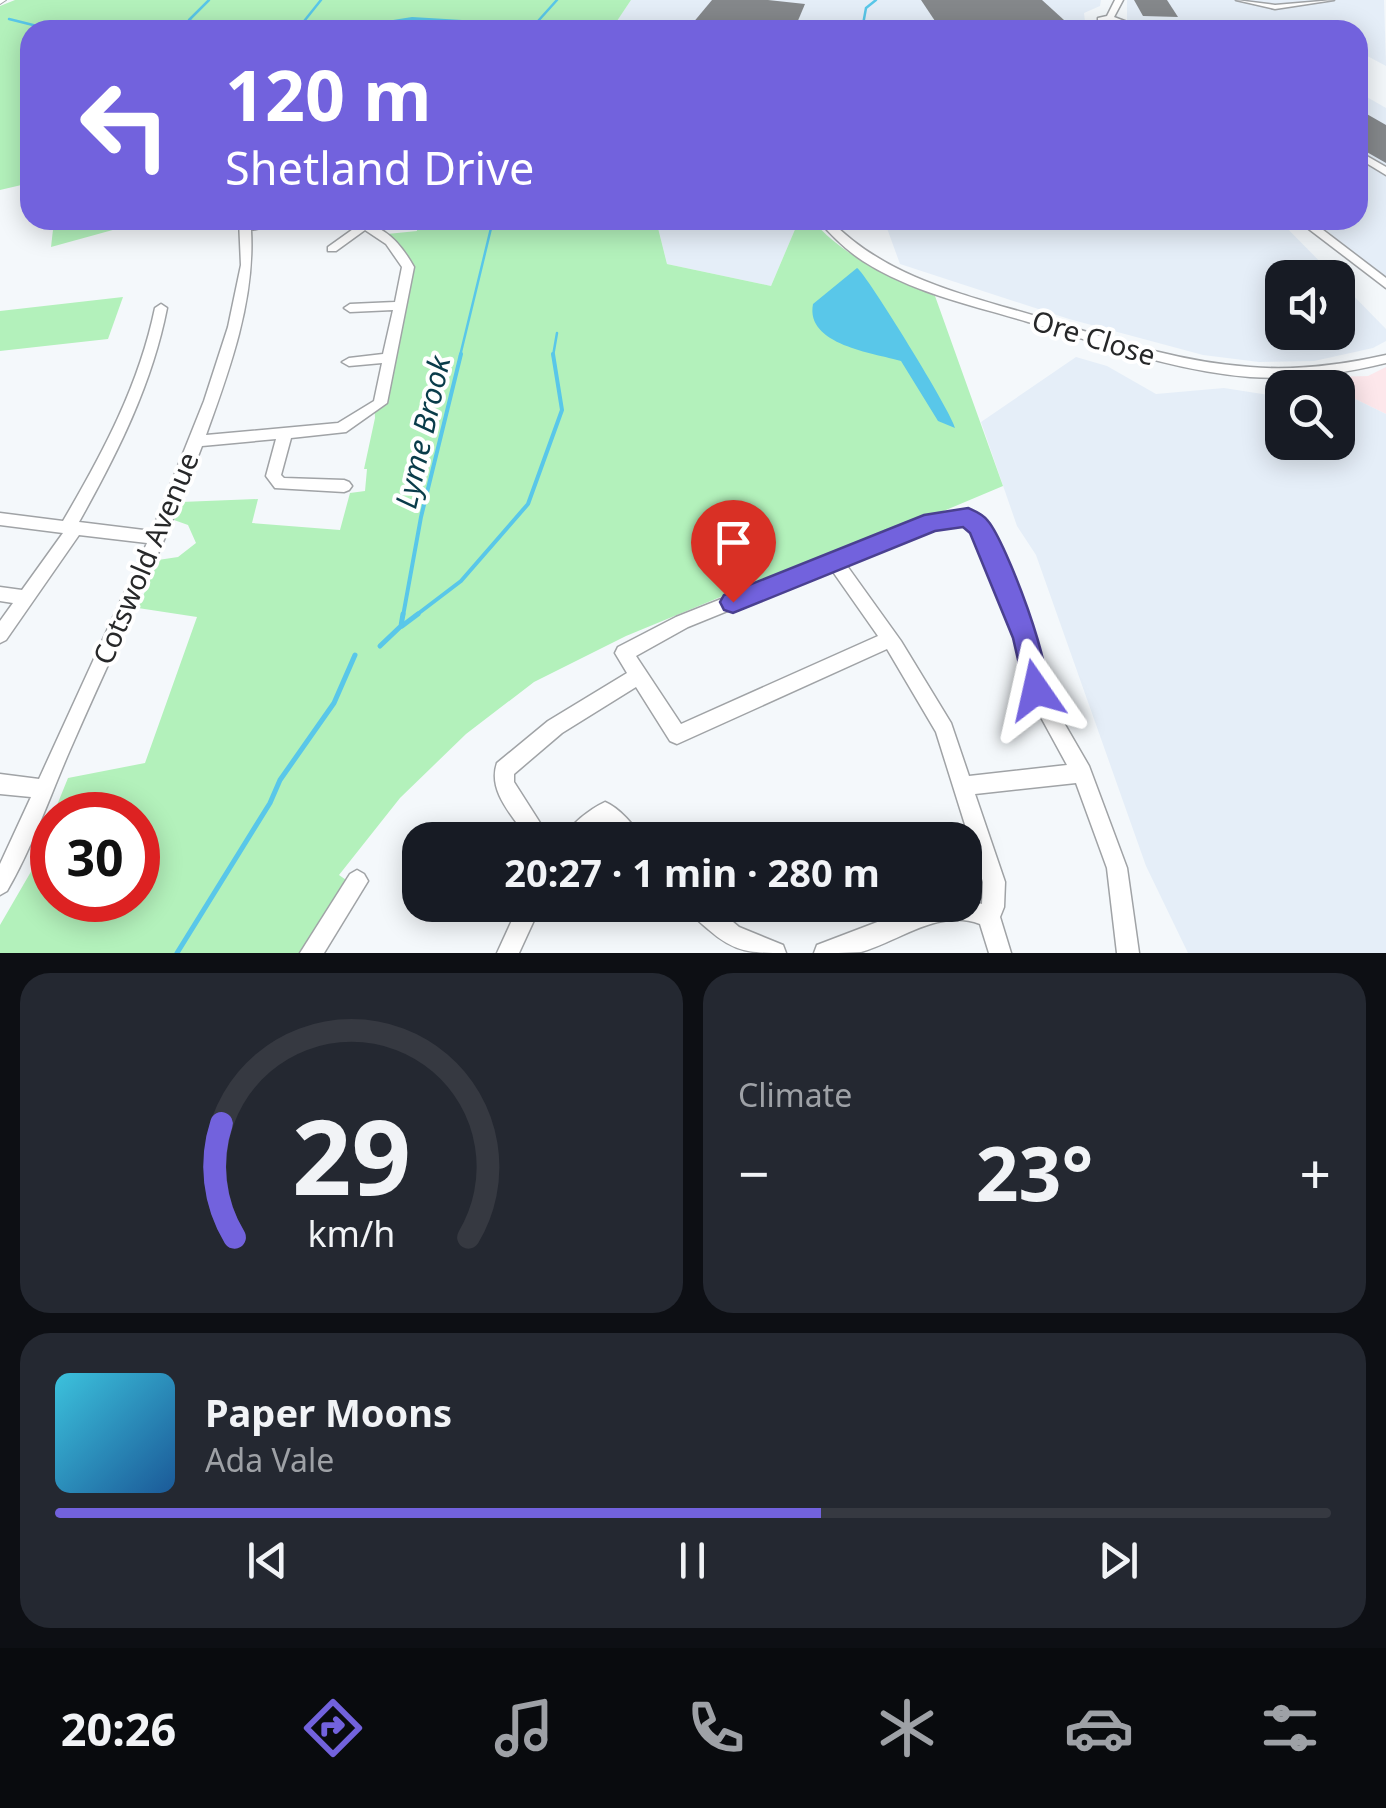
<!DOCTYPE html>
<html lang="en">
<head>
<meta charset="utf-8">
<style>
	body { margin:0; font-family:"Noto Sans",sans-serif; background:#242831; color:#f1f3f6; height:100vh; display:flex; flex-direction:column; font-size:38px; white-space:nowrap }
	* { box-sizing:border-box; margin:0 }
	p { font-size:32px; color:#9ea1a6 }
	.icon { flex:none; width:55px; height:55px; fill:none; stroke:currentColor; stroke-width:2; stroke-linecap:round; stroke-linejoin:round }
	.map { position:relative; height:953px; overflow:hidden }
	.side { display:flex; flex-direction:column; gap:20px; padding:20px; background:#0d0f14; flex:1 }
	.side>* { flex:none }
	.guide { position:absolute; left:20px; top:20px; width:1348px; height:210px; border-radius:30px; box-shadow:0 5px 25px #0003; background:#7262dd; color:#fff; overflow:hidden }
	.controls { position:absolute; left:1265px; top:260px; display:grid; gap:20px }
	.controls a { display:grid; place-items:center; width:90px; height:90px; border-radius:20px; background:#171b24; box-shadow:0 5px 25px #0003; font-size:50px }
	.speed { position:absolute; left:30px; top:792px; display:flex; gap:20px; font-size:50px; font-weight:700; text-align:center }
	.speed>* { display:grid; place-content:center; width:130px; height:130px; border-radius:50%; background:#171b24; box-shadow:0 5px 25px #0003; line-height:1 }
	.speed .limit { border:15px solid #d22; background:#fff; color:#111 }
	.pin { position:absolute; display:grid; place-items:center; width:85px; height:85px; color:#fff; margin:-102px -42px; border-radius:50% 50% 50% 0; rotate:-45deg; box-shadow:0 0 10px #0007 }
	.pin .icon { rotate:45deg }
	.me { position:absolute; width:110px; margin:-55px; rotate:349deg; stroke-linejoin:round; filter:drop-shadow(0 0 8px #0008) }
	.turn { display:flex; align-items:center; gap:35px; height:210px; padding:0 40px; font-size:45px }
	.turn .icon { width:130px; height:130px; stroke-width:2.5 }
	.turn b { display:block; font-size:70px; line-height:85px }
	.big { font-size:75px; font-weight:700; line-height:1.1 }
	.side .tile { flex:1; display:flex; flex-direction:column; justify-content:center; gap:15px; min-width:0; padding:0 35px; border-radius:30px; background:#242831 }
	.side .dial { align-items:center; gap:0 }
	.dial svg { height:260px; overflow:visible; fill:none; stroke:#363941; stroke-width:7; stroke-linecap:round; text-anchor:middle }
	.dial text { fill:#f1f3f6; stroke:none }
	.song { display:flex; align-items:center; gap:30px }
	.cover { width:120px; height:120px; border-radius:15px; background:linear-gradient(135deg,hsl(190 70% 55%),hsl(210 70% 35%)) }
	.played { height:10px; border-radius:5px; background:linear-gradient(90deg,#7262dd 60%,#363941 60%) }
	.keys { display:flex; justify-content:space-around; direction:ltr }
	.heat { display:flex; justify-content:space-between; align-items:center; font-size:55px; direction:ltr }
	.side .tiles { flex:1; display:grid; gap:20px; grid-template-columns:1fr 1fr }
	.tile:last-child { grid-column:span 2 }
	.trip { position:absolute; left:402px; top:822px; width:580px; height:100px; border-radius:30px; background:#171b24; box-shadow:0 5px 25px #0003; font-weight:700; line-height:100px; text-align:center }
	.menu { display:flex; height:160px; justify-content:space-around; align-items:center; background:#090b0e; color:#9ea1a6 }
	.menu .icon { width:70px; height:70px }
	.menu .current { color:#7262dd }
	.menu b { font-size:45px; color:#f1f3f6 }
	.map>svg:first-child { display:block }
</style>
</head>
<body>
<div class="map">
<svg width="1386" height="953" viewBox="0 0 1386 953">
	<rect width="100%" height="100%" fill="#f4f8fb"/>
	<!-- commercial -->
	<polygon fill="#fde7eb" points="1386,367 1386,414 1353,398 1335,377 1368,376"/>
	<!-- built -->
	<g fill="#e5eef8">
		<polygon points="631,0 1101,0 1100,6 1084,13 1086,30 611,30"/>
		<polygon points="1127,0 1384,0 1386,66 1358,51 1358,30 1155,30 1127,20"/>
		<polygon points="1358,92 1386,108 1386,279 1314,220 1358,220"/>
		<polygon points="656,220 799,220 771,286 667,264"/>
		<polygon points="884,220 1279,220 1335,277 1282,278 1282,332 1338,332 1338,280 1386,329 1386,341 1373,348 1314,361 1259,362 1203,355 1069,319 900,264"/>
		<polygon points="1076,357 1107,366 1156,394 1224,388 1282,397 1282,442 1338,442 1338,406 1345,407 1353,398 1386,414 1386,953 1188,953 1146,866 1036,555 1017,526 981,422"/>
	</g>
	<!-- green -->
	<g fill="#b3f1bb">
		<polygon points="15,0 631,0 611,30 30,30 30,183 0,190 0,6"/>
		<polygon points="149,220 51,247 54,221"/>
		<path d="M 416,220 L 656,220 L 667,264 L 771,286 L 799,220 L 812,220 C 845,258 890,276 935,296 L 1003,486 L 801,571 L 735,591 L 626,636 L 534,682 L 466,734 L 400,798 L 339,875 L 349,882 L 305,953 L 0,953 L 0,925 L 36,863 L 52,817 L 52,900 L 138,900 L 138,815 L 53,815 L 68,778 L 145,763 L 197,617 L 138,608 L 158,560 L 178,557 L 196,543 L 188,525 L 174,520 L 181,502 L 258,499 L 252,523 L 340,530 L 350,493 L 365,491 L 367,469 L 364,469 L 375,418 L 374,400 L 403,271 L 400,255 L 387,234 L 417,231 Z"/>
		<polygon points="123,297 108,339 0,351 0,311"/>
	</g>
	<!-- water -->
	<g fill="#59c7e9">
		<polygon points="412,17 479,21 489,25 486,30 381,30 393,20"/>
		<path d="M 857,268 C 866,273 954,416 955,428 L 938,421 L 901,361 C 874,353 805,345 813,304 Z"/>
	</g>
	<g fill="none" stroke-linecap="round" stroke-linejoin="round">
		<!-- stream-far2 -->
		<g stroke="#59c7e9" stroke-width="2.5">
			<polyline points="9,19 53,30"/>
			<polyline points="180,30 204,26 189,20 209,0"/>
			<polyline points="297,30 321,0"/>
			<polyline points="530,30 557,0"/>
			<polyline points="862,30 866,8 876,0"/>
			<polyline points="460,356 493,220"/>
			<polyline points="553,356 557,333"/>
		</g>
		<!-- stream-far1 -->
		<g stroke="#59c7e9" stroke-width="4">
			<polyline points="403,616 421,517 461,354"/>
			<polyline points="415,616 461,581 528,504 562,410 553,354"/>
		</g>
		<!-- stream -->
		<g stroke="#59c7e9" stroke-width="5">
			<polyline points="402,626 418,614"/>
			<polyline points="380,646 401,626 403,614"/>
			<polyline points="177,953 270,803 280,780 334,703 355,655"/>
		</g>
	</g>
	<!-- building -->
	<g fill="#85888b">
		<polygon points="712,0 768,0 805,4 794,30 687,30"/>
		<polygon points="921,0 1042,0 1075,30 941,30"/>
		<polygon points="1134,0 1167,0 1178,17 1143,16"/>
		<polygon points="1358,109 1386,125 1386,163 1358,147"/>
	</g>
	<g fill="none" stroke-linecap="round" stroke-linejoin="round">
		<!-- minor casing -->
		<g stroke="#a0a3a6" stroke-width="3">
			<g id="minor">
				<polygon points="1115,0 1123,0 1114,17 1148,30 1135,30 1098,22 1098,18 1107,16"/>
				<polygon points="1236,0 1275,5 1334,0 1275,9"/>
				<polygon points="1358,151 1386,167 1386,175 1358,158"/>
				<path d="M 239,220 L 251,220 L 251,223 L 291,220 L 285,223 L 251,230 C 255,300 230,369 206,435 L 338,423 L 374,401 L 382,363 L 349,366 L 342,362 L 349,358 L 383,354 L 393,310 L 350,312 L 344,308 L 350,304 L 395,302 L 402,267 L 386,244 L 365,230 L 336,251 L 328,251 L 328,247 L 356,227 L 339,220 C 377,220 396,235 414,267 L 387,403 L 346,432 L 291,438 L 281,475 L 284,478 L 344,480 L 349,482 L 352,486 L 349,490 L 344,492 L 275,488 L 266,476 L 276,439 L 202,446 C 163,550 114,649 70,750 C 49,798 33,846 7,891 L 0,895 L 0,864 L 31,797 L 0,794 L 0,774 L 39,779 L 147,543 L 79,535 L 6,640 L 0,643 L 0,621 L 13,603 L 0,601 L 0,587 L 22,590 L 63,533 L 0,525 L 0,513 L 63,521 C 103,453 139,385 155,308 L 161,304 L 167,308 C 152,385 117,454 79,522 L 152,531 L 204,401 L 228,327 L 241,265 Z"/>
				<path d="M 818,220 L 830,220 C 887,279 966,295 1042,318 C 1110,339 1178,362 1250,367 C 1296,371 1341,365 1386,355 L 1386,363 C 1341,374 1296,380 1250,377 C 1173,371 1101,344 1028,322 C 972,305 913,293 863,261 C 846,250 832,236 818,220 Z"/>
				<polygon points="1297,220 1310,220 1386,278 1386,288"/>
				<path d="M 968,512 L 986,523 L 988,527 L 1035,638 L 1049,697 L 1089,766 L 1127,868 L 1139,953 L 1117,953 L 1107,868 L 1076,783 L 975,794 L 1005,882 L 1004,907 L 1000,917 L 1011,953 L 989,953 L 980,924 C 938,908 900,941 861,952 C 847,953 829,953 814,953 L 817,945 L 922,905 L 965,905 L 965,899 L 982,904 L 983,882 L 936,732 L 887,649 L 677,744 L 670,741 L 636,687 L 562,733 L 514,774 L 514,782 L 551,840 L 529,840 C 514,817 487,792 497,763 L 548,721 L 627,673 L 615,653 L 618,647 L 676,617 L 927,517 ZM 965,524 L 974,531 L 1017,638 L 1031,699 L 1067,765 L 969,776 L 951,723 L 901,641 L 845,563 L 934,527 ZM 831,569 L 878,636 L 681,724 L 636,656 L 688,627 Z"/>
				<path d="M 605,802 C 619,808 636,826 642,840 L 618,840 L 604,826 L 588,840 L 563,840 C 569,825 590,809 605,802 Z"/>
				<polygon points="357,870 364,874 368,881 324,953 300,953 350,874"/>
				<polygon points="519,905 541,905 519,953 497,953"/>
				<path d="M 686,905 L 713,905 L 739,927 L 783,945 L 786,953 C 752,953 735,953 709,930 C 700,922 691,916 686,905 Z"/>
			</g>
		</g>
		<!-- major casing -->
		<g stroke="#a0a3a6" stroke-width="2">
			<polygon id="major" points="0,0 6,0 0,4"/>
		</g>
		<!-- minor -->
		<use href="#minor" fill="#fff" fill-rule="evenodd"/>
		<!-- major -->
		<use href="#major" fill="#fff" fill-rule="evenodd"/>
	</g>
	<!-- route -->
	<path fill="#7262dd" stroke="#4a4090" stroke-width="2.5" d="M 968,508 C 975,511 983,514 988,521 C 1006,542 1057,676 1046,699 L 1036,703 L 1027,699 L 1013,638 L 970,533 L 963,527 L 935,531 L 733,613 L 724,610 L 720,602 L 724,595 L 924,515 Z"/>
	<g text-anchor="middle" dominant-baseline="central" stroke-width="8" stroke-linejoin="round" paint-order="stroke">
		<!-- street labels -->
		<g font-size="28" fill="#272829" stroke="#fff">
			<text transform="translate(1094 337) rotate(17)">Ore Close</text>
			<text transform="translate(145 558) rotate(-67)">Cotswold Avenue</text>
		</g>
		<!-- water labels -->
		<g font-size="30" font-style="italic" fill="#093c4a" stroke="#fff">
			<text transform="translate(422 432) rotate(-77)">Lyme Brook</text>
		</g>
	</g>
</svg>
<div class="controls">
<a><svg class="icon" aria-label="sound" viewBox="0 0 24 24"><path d="M4 9h4l5-4v14l-5-4H4zM17 9q2 3 0 6"/></svg></a>
<a><svg class="icon" aria-label="search" viewBox="0 0 24 24"><circle cx="10" cy="10" r="6"/><path d="M15 15l6 6"/></svg></a>
</div>
<div class="speed"><div class="limit">30</div></div>
<div class="pin" style="left:733px;top:602px;background:#d93025"><svg class="icon" aria-label="arrive" viewBox="0 0 24 24"><path d="M6 21V4h12l-3 4 3 4H6"/></svg></div>
<svg class="me" style="left:1036px;top:690px" viewBox="-20 -20 40 40"><path d="M0-17L14 15 0 8-14 15z" fill="#7262dd" stroke="#fff" stroke-width="4"/></svg>
<div class="trip">20:27 · 1 min · 280 m</div>
<div class="guide">
<div class="turn"><svg class="icon" aria-label="left" viewBox="0 0 24 24"><path d="M17 20v-9H6M10 6l-5 5 5 5"/></svg><div><b>120 m</b>Shetland Drive</div></div>
</div>
</div>
<section class="side">
<div class="tiles">
<div class="tile dial"><svg viewBox="0 0 100 80">
<path d="M14 69A42 42 0 1 1 86 69"/>
<path d="M14 69A42 42 0 0 1 10 34" stroke="#7262dd"/>
<text x="50" y="56" font-size="32" font-weight="700">29</text>
<text x="50" y="72" font-size="11">km/h</text>
</svg></div>
<div class="tile"><p>Climate</p>
<div class="heat"><a>−</a><b class="big">23°</b><a>+</a></div>
</div>
<div class="tile">
<div class="song"><i class="cover"></i><div><b>Paper Moons</b><p>Ada Vale</p></div></div>
<div class="played"></div>
<div class="keys"><svg class="icon" aria-label="previous" viewBox="0 0 24 24"><path d="M18 5L8 12l10 7zM5 5v14"/></svg><svg class="icon" aria-label="pause" viewBox="0 0 24 24"><path d="M8 5v14M16 5v14"/></svg><svg class="icon" aria-label="next" viewBox="0 0 24 24"><path d="M6 5l10 7-10 7zM19 5v14"/></svg></div>
</div>
</div>
</section>
<nav class="menu">
<b>20:26</b>
<svg class="icon current" aria-label="directions" viewBox="0 0 24 24"><path d="M12 3l9 9-9 9-9-9zM9 14v-3h6M13 9l2 2-2 2"/></svg>
<svg class="icon" aria-label="music" viewBox="0 0 24 24"><path d="M9 18V5l10-2v13"/><circle cx="6" cy="18" r="3"/><circle cx="16" cy="16" r="3"/></svg>
<svg class="icon" aria-label="phone" viewBox="0 0 24 24"><path d="M5 4h4l2 5-3 2q2 4 5 5l2-3 5 2v4C11 20 4 13 5 4z"/></svg>
<svg class="icon" aria-label="climate" viewBox="0 0 24 24"><path d="M12 3v18M4 7l16 10M4 17L20 7"/></svg>
<svg class="icon" aria-label="car" viewBox="0 0 24 24"><path d="M5 17H2v-5l4-1 3-4h7l3 4 3 1v5h-3M9 17h6M6 11h13"/><circle cx="7" cy="17" r="2"/><circle cx="17" cy="17" r="2"/></svg>
<svg class="icon" aria-label="filters" viewBox="0 0 24 24"><path d="M4 7h16M4 17h16"/><circle cx="9" cy="7" r="2"/><circle cx="15" cy="17" r="2"/></svg>
</nav>
</body>
</html>
